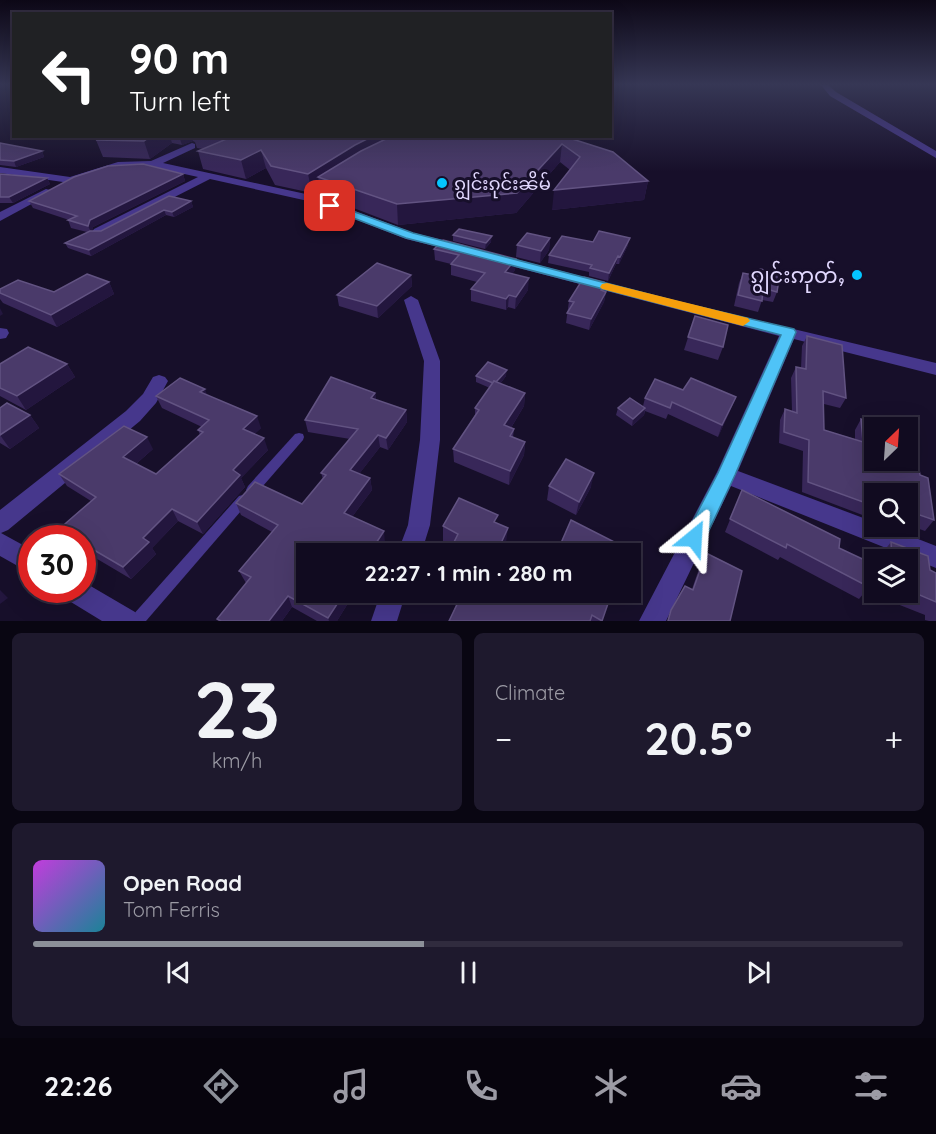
<!DOCTYPE html>
<html lang="en">
<head>
<meta charset="utf-8">
<style>
	body { margin:0; font-family:Quicksand,"Noto Sans Myanmar",sans-serif; background:#1e192d; color:#f1f3f6; height:100vh; display:flex; flex-direction:column; font-size:22px; white-space:nowrap }
	* { box-sizing:border-box; margin:0 }
	p { font-size:20px; color:#9c9ba5 }
	.icon { flex:none; width:33px; height:33px; fill:none; stroke:currentColor; stroke-width:2; stroke-linecap:round; stroke-linejoin:round }
	.map { position:relative; height:621px; overflow:hidden }
	.panel { display:flex; flex-direction:column; gap:12px; padding:12px; background:#090612; flex:1 }
	.panel>* { flex:none }
	.banner { position:absolute; left:12px; top:12px; width:600px; height:126px; border-radius:0px; box-shadow:0 6px 24px #0002,0 0 0 2px #302b3e; background:#202124; color:#fff; overflow:hidden }
	.needle { width:39px; rotate:25deg }
	.controls { position:absolute; left:864px; top:417px; display:grid; gap:12px }
	.controls a { display:grid; place-items:center; width:54px; height:54px; border-radius:0px; background:#110b20; box-shadow:0 6px 24px #0002,0 0 0 2px #302b3e; font-size:30px }
	.speed { position:absolute; left:18px; top:525px; display:flex; gap:12px; font-size:30px; font-weight:700; text-align:center }
	.speed>* { display:grid; place-content:center; width:78px; height:78px; border-radius:50%; background:#110b20; box-shadow:0 6px 24px #0002,0 0 0 2px #302b3e; line-height:1 }
	.speed .limit { border:9px solid #d22; background:#fff; color:#111 }
	.pin { position:absolute; display:grid; place-items:center; width:51px; height:51px; color:#fff; margin:-26px; border-radius:12px; box-shadow:0 3px 9px #0006 }
	.me { position:absolute; width:66px; margin:-33px; rotate:27deg; stroke-linejoin:round; filter:drop-shadow(0 0 4px #0008) }
	.turn { display:flex; align-items:center; gap:21px; height:126px; padding:0 18px; font-size:27px }
	.turn .icon { width:78px; height:78px; stroke-width:2.5 }
	.turn b { display:block; font-size:42px; line-height:51px }
	.big { font-size:45px; font-weight:700; line-height:1.1 }
	.panel .tile { flex:1; display:flex; flex-direction:column; justify-content:center; gap:9px; min-width:0; padding:0 21px; border-radius:9px; background:#1e192d }
	.panel .dial { align-items:center; gap:0 }
	.dial b { font-size:78px; line-height:1 }
	.song { display:flex; align-items:center; gap:18px }
	.cover { width:72px; height:72px; border-radius:9px; background:linear-gradient(135deg,hsl(290 70% 55%),hsl(190 70% 35%)) }
	.played { height:6px; border-radius:3px; background:linear-gradient(90deg,#8c9099 45%,#302b3e 45%) }
	.keys { display:flex; justify-content:space-around; direction:ltr }
	.heat { display:flex; justify-content:space-between; align-items:center; font-size:33px; direction:ltr }
	.panel .tiles { flex:1; display:grid; gap:12px; grid-template-columns:1fr 1fr }
	.tile:last-child { grid-column:span 2 }
	.trip { position:absolute; left:296px; top:543px; width:345px; height:60px; border-radius:0px; background:#110b20; box-shadow:0 6px 24px #0002,0 0 0 2px #302b3e; font-weight:700; line-height:60px; text-align:center }
	.dock { display:flex; height:96px; justify-content:space-around; align-items:center; background:#07040d; color:#9c9ba5 }
	.dock .icon { width:42px; height:42px }
	.dock .current { color:#8c9099 }
	.dock b { font-size:27px; color:#f1f3f6 }
	.map>svg:first-child { display:block }
</style>
</head>
<body>
<div class="map">
<svg width="936" height="621" viewBox="0 0 936 621">
	<rect width="100%" height="100%" fill="#170f2a"/>
	<g fill="none" stroke-linecap="round" stroke-linejoin="round">
		<!-- service -->
		<g fill="#46378c" fill-rule="evenodd">
			<polygon points="328,184 333,185 313,199 309,199 309,197"/>
			<polygon points="299,433 303,434 304,437 303,440 256,494 252,495 248,494 246,490 248,486 295,434"/>
			<polygon points="243,495 247,496 249,500 247,504 146,621 130,621 132,616 239,496"/>
		</g>
		<!-- minor -->
		<g fill="#46378c" fill-rule="evenodd">
			<polygon points="821,85 828,85 836,92 936,151 936,158 830,96"/>
			<polygon points="192,143 195,144 195,148 163,163 315,196 414,233 464,245 465,248 459,252 406,239 308,201 210,179 98,236 92,232 94,229 198,177 153,167 119,168 70,183 0,173 0,167 70,177 118,162 151,161"/>
			<polygon points="46,189 50,190 50,194 0,221 0,212"/>
			<polygon points="497,254 680,302 936,363 936,375 794,339 738,471 874,522 874,526 885,526 936,546 936,568 731,486 666,621 639,621 717,472 779,336 492,261 490,258 492,255"/>
			<polygon points="411,296 418,300 440,361 440,440 430,525 421,554 397,554 408,525 420,440 424,361 404,300"/>
			<polygon points="0,328 7,329 9,333 6,338 0,339"/>
			<polygon points="159,375 165,377 168,381 156,403 140,421 8,530 1,533 32,550 32,574 0,556 0,510 126,411 143,394 153,377"/>
			<polygon points="82,581 135,612 139,621 102,621 66,599 63,590 82,590"/>
			<polygon points="381,592 406,592 397,621 371,621"/>
		</g>
	</g>
	<!-- wall -->
	<g fill="#382759">
		<polygon points="104,136 563,136 648,181 644,200 552,210 570,170 560,162 516,213 398,225 322,196 320,187 312,193 275,185 266,168 246,179 203,169 198,151 203,149 197,148 195,142 193,141 182,145 172,143 150,159 103,157 96,140"/>
		<polygon points="0,143 42,151 44,157 16,167 0,165"/>
		<polygon points="0,174 47,178 50,184 13,203 0,203"/>
		<polygon points="183,174 185,181 93,227 92,231 101,231 169,196 191,201 193,207 174,217 166,215 91,256 68,248 65,243 87,232 71,228 68,220 69,220 33,208 29,201"/>
		<polygon points="453,235 491,242 485,249 453,241"/>
		<polygon points="550,238 549,250 540,263 516,257 517,245"/>
		<polygon points="593,242 628,245 619,264 616,264 608,281 589,276 589,272 548,263 549,255"/>
		<polygon points="434,249 516,259 515,270 512,274 528,290 515,309 508,307 506,310 471,301 471,289 477,282 451,275 451,264 435,260"/>
		<polygon points="760,269 777,292 773,302 762,300 758,312 734,306 739,283 743,273 757,276"/>
		<polygon points="411,275 412,286 378,318 339,306 337,295"/>
		<polygon points="109,282 114,294 57,327 3,303 0,299 0,289 54,292"/>
		<polygon points="603,291 606,292 604,302 589,330 566,323 569,301"/>
		<polygon points="695,316 723,347 718,360 684,350"/>
		<polygon points="807,336 846,398 840,408 824,404 824,430 855,439 855,430 861,419 884,426 887,421 920,475 934,520 925,531 908,525 908,494 874,494 874,517 873,519 802,492 803,451 779,443 780,420 785,409 792,411 791,378 796,367 801,368 802,346"/>
		<polygon points="0,364 67,364 75,377 26,410 0,396"/>
		<polygon points="476,376 506,376 500,384 525,393 524,406 511,428 514,429 513,437 525,442 524,455 509,485 454,462 453,449 475,415 475,408 490,388 476,382"/>
		<polygon points="683,390 736,397 718,437 668,414 666,419 645,411 644,415 632,426 616,415 618,408 643,406 645,398"/>
		<polygon points="375,393 376,400 406,410 407,422 388,450 380,447 359,474 370,478 372,490 352,517 385,543 379,554 306,554 306,592 355,592 337,621 317,621 292,607 282,621 218,621 217,619 246,583 239,571 272,532 241,515 236,503 302,504 323,479 321,473 350,439 308,432 305,420"/>
		<polygon points="207,395 261,428 254,434 268,450 241,478 245,487 203,534 178,521 152,548 156,554 131,579 82,550 82,538 66,538 59,529 91,501 67,486 59,474 153,449 136,464 156,474 200,435 198,430 202,427 162,408 156,396"/>
		<polygon points="0,408 30,415 39,428 10,449 0,443"/>
		<polygon points="549,486 591,487 576,515 547,500"/>
		<polygon points="742,490 839,548 869,587 859,599 780,557 778,560 725,532"/>
		<polygon points="571,520 642,556 630,588 630,554 558,554"/>
		<polygon points="497,524 506,543 452,545 443,541 443,526"/>
		<polygon points="891,542 930,570 936,573 936,621 929,621 925,620 925,615 882,598 881,592 908,592 908,560 880,560 880,556"/>
		<polygon points="706,553 730,621 667,621 671,610 692,589 700,566"/>
		<polygon points="534,592 559,604 564,592 603,621 449,621 457,603 435,593"/>
	</g>
	<!-- shaded-wall -->
	<g fill="#23163e">
		<polygon points="151,136 170,136 172,143 150,159 144,141"/>
		<polygon points="179,136 191,136 193,141 182,145"/>
		<polygon points="373,136 404,136 318,177 320,187 312,193 308,174 355,145"/>
		<polygon points="562,144 560,162 516,213 398,225 397,204"/>
		<polygon points="261,150 266,168 246,179 241,160"/>
		<polygon points="42,151 44,157 16,167 14,161"/>
		<polygon points="183,174 185,181 93,227 92,234 88,226 90,220"/>
		<polygon points="47,178 50,184 13,203 9,197"/>
		<polygon points="648,181 644,200 552,210 554,190"/>
		<polygon points="191,201 193,207 174,217 172,212"/>
		<polygon points="164,210 166,215 91,256 89,250"/>
		<polygon points="492,236 491,242 485,249 486,243"/>
		<polygon points="550,238 549,250 540,263 541,251"/>
		<polygon points="630,238 628,245 619,264 620,257"/>
		<polygon points="618,256 616,264 608,281 609,273"/>
		<polygon points="516,259 515,270 505,284 505,272"/>
		<polygon points="411,275 412,286 378,318 377,306"/>
		<polygon points="529,278 528,290 515,309 516,297"/>
		<polygon points="109,282 114,294 57,327 51,315"/>
		<polygon points="606,292 604,302 589,330 591,319"/>
		<polygon points="509,295 508,307 506,310 506,299"/>
		<polygon points="0,308 3,314 0,316"/>
		<polygon points="67,364 75,377 26,410 17,396"/>
		<polygon points="507,370 506,376 495,390 495,383"/>
		<polygon points="205,389 209,400 200,392"/>
		<polygon points="375,393 377,405 371,398"/>
		<polygon points="525,393 524,406 504,439 504,425"/>
		<polygon points="736,397 731,409 718,437 722,425"/>
		<polygon points="645,408 644,415 632,426 633,419"/>
		<polygon points="406,410 407,422 388,450 386,438"/>
		<polygon points="30,415 39,428 10,449 0,435"/>
		<polygon points="257,416 261,428 248,441 243,429"/>
		<polygon points="378,435 380,447 353,482 350,470"/>
		<polygon points="147,437 153,449 130,469 123,457"/>
		<polygon points="264,438 268,450 241,478 245,487 203,534 197,522 233,470"/>
		<polygon points="525,442 524,455 509,485 510,471"/>
		<polygon points="594,473 591,487 576,515 579,502"/>
		<polygon points="370,478 372,490 346,525 344,513"/>
		<polygon points="172,509 178,521 152,548 156,554 131,579 123,567 143,538"/>
		<polygon points="508,528 506,543 502,554 496,554"/>
		<polygon points="384,531 385,543 379,554 369,554"/>
		<polygon points="0,590 8,598 0,604"/>
		<polygon points="345,592 355,592 337,621 329,621 328,618"/>
		<polygon points="288,596 292,607 282,621 269,621"/>
	</g>
	<!-- building -->
	<g fill="#4a3a6a" stroke="#625382" stroke-width="1.5" fill-rule="evenodd">
		<polygon points="104,136 151,136 144,141 96,140"/>
		<polygon points="220,136 373,136 355,145 308,174 271,166 261,150 241,160 198,151 229,138"/>
		<polygon points="392,136 563,136 613,152 648,181 554,190 580,157 562,144 517,193 397,204 318,177 361,151"/>
		<polygon points="0,143 42,151 14,161 0,160"/>
		<polygon points="143,164 183,174 90,220 88,226 68,220 77,216 29,201 74,177 108,166"/>
		<polygon points="0,174 47,178 9,197 0,197"/>
		<polygon points="169,196 191,201 172,212 164,210 89,250 65,243 90,231 101,231"/>
		<polygon points="459,229 492,236 486,243 453,235"/>
		<polygon points="599,231 630,238 620,257 618,256 609,273 590,268 592,265 549,255 562,236 593,242"/>
		<polygon points="527,233 550,238 541,251 517,245"/>
		<polygon points="443,240 516,259 505,272 529,278 516,297 509,295 506,299 471,289 485,273 451,264 459,255 434,249"/>
		<polygon points="377,263 411,275 377,306 337,295"/>
		<polygon points="760,269 780,273 777,292 763,288 762,301 738,295 743,273 759,276"/>
		<polygon points="87,274 109,282 51,315 0,293 0,289 18,280 54,292"/>
		<polygon points="584,277 604,282 601,290 606,292 591,319 567,313 574,302 569,301"/>
		<polygon points="695,316 728,325 723,347 688,337"/>
		<path d="M 807,336 L 842,345 L 846,398 L 823,391 L 824,430 L 863,442 L 861,419 L 888,427 L 887,421 L 911,428 L 920,475 L 928,478 L 934,520 L 908,511 L 908,494 L 874,494 L 874,506 L 808,482 L 809,440 L 784,432 L 785,409 L 797,413 L 796,367 L 806,369 ZM 874,428 L 908,428 L 908,460 L 874,460 Z"/>
		<polygon points="28,347 67,364 17,396 0,388 0,364"/>
		<polygon points="488,362 507,370 496,382 494,381 493,383 476,376"/>
		<polygon points="331,377 375,393 371,398 406,410 386,438 378,435 350,470 370,478 344,513 384,531 369,554 306,554 306,592 345,592 328,618 288,596 269,621 221,621 217,619 251,577 239,571 278,525 236,503 255,482 302,504 326,475 321,473 358,429 305,420"/>
		<polygon points="180,378 205,389 200,392 257,416 243,429 264,438 233,470 240,475 197,522 172,509 143,538 149,542 123,567 82,543 82,538 75,538 59,529 96,497 59,474 124,426 147,437 123,457 156,474 203,432 198,430 209,420 156,396"/>
		<polygon points="691,378 736,397 722,425 672,402 670,408 645,398 655,379 683,390"/>
		<polygon points="494,381 525,393 504,425 514,429 510,436 525,442 510,471 453,449 479,410 475,408"/>
		<polygon points="630,398 645,408 633,419 618,408"/>
		<polygon points="7,403 30,415 0,435 0,408"/>
		<polygon points="566,459 594,473 579,502 549,486"/>
		<polygon points="742,490 840,539 839,548 871,563 869,587 787,544 786,548 730,519"/>
		<polygon points="459,498 498,515 494,522 508,528 496,554 448,554 458,534 443,526"/>
		<polygon points="571,520 642,556 634,577 630,575 630,554 565,554 558,550"/>
		<polygon points="891,542 928,556 930,570 936,573 936,602 908,590 908,560 892,560"/>
		<polygon points="706,553 742,571 730,621 668,621 671,610 685,586 693,590"/>
		<polygon points="463,592 534,592 559,604 564,592 612,592 602,621 592,615 590,621 449,621"/>
	</g>
	<!-- sky -->
	<linearGradient id="sky" x2="0" y2="1"><stop stop-color="#0d0817"/><stop offset="0.49" stop-color="#363755"/><stop offset="1" stop-color="#363755" stop-opacity="0"/></linearGradient>
	<rect width="936" height="172" fill="url(#sky)"/>
	<!-- route -->
	<polygon fill="#4fc3f7" stroke="#337fa1" stroke-width="1.5" points="330,203 413,233 679,302 794,329 796,332 735,475 702,545 694,547 687,545 684,538 718,473 781,335 406,238 327,208 325,206"/>
	<!-- slow -->
	<polygon fill="#f59e0b" points="607,283 748,318 750,321 743,326 602,289 600,287 602,284"/>
	<!-- markers -->
	<g fill="#04c5ff" stroke="#170f2a" stroke-width="2">
		<circle cx="442" cy="183" r="6"/>
		<circle cx="857" cy="275" r="6"/>
	</g>
	<g text-anchor="middle" dominant-baseline="central" stroke-width="6" stroke-linejoin="round" paint-order="stroke">
		<!-- far-poi labels -->
		<g font-size="18" fill="#e2d8ff" stroke="#170f2a" text-anchor="start">
			<text x="454" y="183">ၵျွင်းၵုင်းၼိမ်</text>
		</g>
		<!-- poi labels -->
		<g font-size="21" fill="#e2d8ff" stroke="#170f2a" text-anchor="end">
			<text x="845" y="275">ၵျွင်းဢုတ်ႇ</text>
		</g>
	</g>
</svg>
<div class="controls">
<a><svg class="needle" viewBox="-14 -14 28 28"><path d="M0-13l5 13h-10z" fill="#e53935"/><path d="M0 13l5-13h-10z" fill="#9c9ba5"/></svg></a>
<a><svg class="icon" aria-label="search" viewBox="0 0 24 24"><circle cx="10" cy="10" r="6"/><path d="M15 15l6 6"/></svg></a>
<a><svg class="icon" aria-label="layers" viewBox="0 0 24 24"><path d="M12 4l9 5-9 5-9-5zM3 14l9 5 9-5"/></svg></a>
</div>
<div class="speed"><div class="limit">30</div></div>
<div class="pin" style="left:330px;top:206px;background:#d93025"><svg class="icon" aria-label="arrive" viewBox="0 0 24 24"><path d="M6 21V4h12l-3 4 3 4H6"/></svg></div>
<svg class="me" style="left:694px;top:538px" viewBox="-20 -20 40 40"><path d="M0-17L14 15 0 8-14 15z" fill="#4fc3f7" stroke="#fff" stroke-width="4"/></svg>
<div class="trip">22:27 · 1 min · 280 m</div>
<div class="banner">
<div class="turn"><svg class="icon" aria-label="left" viewBox="0 0 24 24"><path d="M17 20v-9H6M10 6l-5 5 5 5"/></svg><div><b>90 m</b>Turn left</div></div>
</div>
</div>
<section class="panel">
<div class="tiles">
<div class="tile dial"><b>23</b><p>km/h</p></div>
<div class="tile"><p>Climate</p>
<div class="heat"><a>−</a><b class="big">20.5°</b><a>+</a></div>
</div>
<div class="tile">
<div class="song"><i class="cover"></i><div><b>Open Road</b><p>Tom Ferris</p></div></div>
<div class="played"></div>
<div class="keys"><svg class="icon" aria-label="previous" viewBox="0 0 24 24"><path d="M18 5L8 12l10 7zM5 5v14"/></svg><svg class="icon" aria-label="pause" viewBox="0 0 24 24"><path d="M8 5v14M16 5v14"/></svg><svg class="icon" aria-label="next" viewBox="0 0 24 24"><path d="M6 5l10 7-10 7zM19 5v14"/></svg></div>
</div>
</div>
</section>
<nav class="dock">
<b>22:26</b>
<svg class="icon current" aria-label="directions" viewBox="0 0 24 24"><path d="M12 3l9 9-9 9-9-9zM9 14v-3h6M13 9l2 2-2 2"/></svg>
<svg class="icon" aria-label="music" viewBox="0 0 24 24"><path d="M9 18V5l10-2v13"/><circle cx="6" cy="18" r="3"/><circle cx="16" cy="16" r="3"/></svg>
<svg class="icon" aria-label="phone" viewBox="0 0 24 24"><path d="M5 4h4l2 5-3 2q2 4 5 5l2-3 5 2v4C11 20 4 13 5 4z"/></svg>
<svg class="icon" aria-label="climate" viewBox="0 0 24 24"><path d="M12 3v18M4 7l16 10M4 17L20 7"/></svg>
<svg class="icon" aria-label="car" viewBox="0 0 24 24"><path d="M5 17H2v-5l4-1 3-4h7l3 4 3 1v5h-3M9 17h6M6 11h13"/><circle cx="7" cy="17" r="2"/><circle cx="17" cy="17" r="2"/></svg>
<svg class="icon" aria-label="filters" viewBox="0 0 24 24"><path d="M4 7h16M4 17h16"/><circle cx="9" cy="7" r="2"/><circle cx="15" cy="17" r="2"/></svg>
</nav>
</body>
</html>
